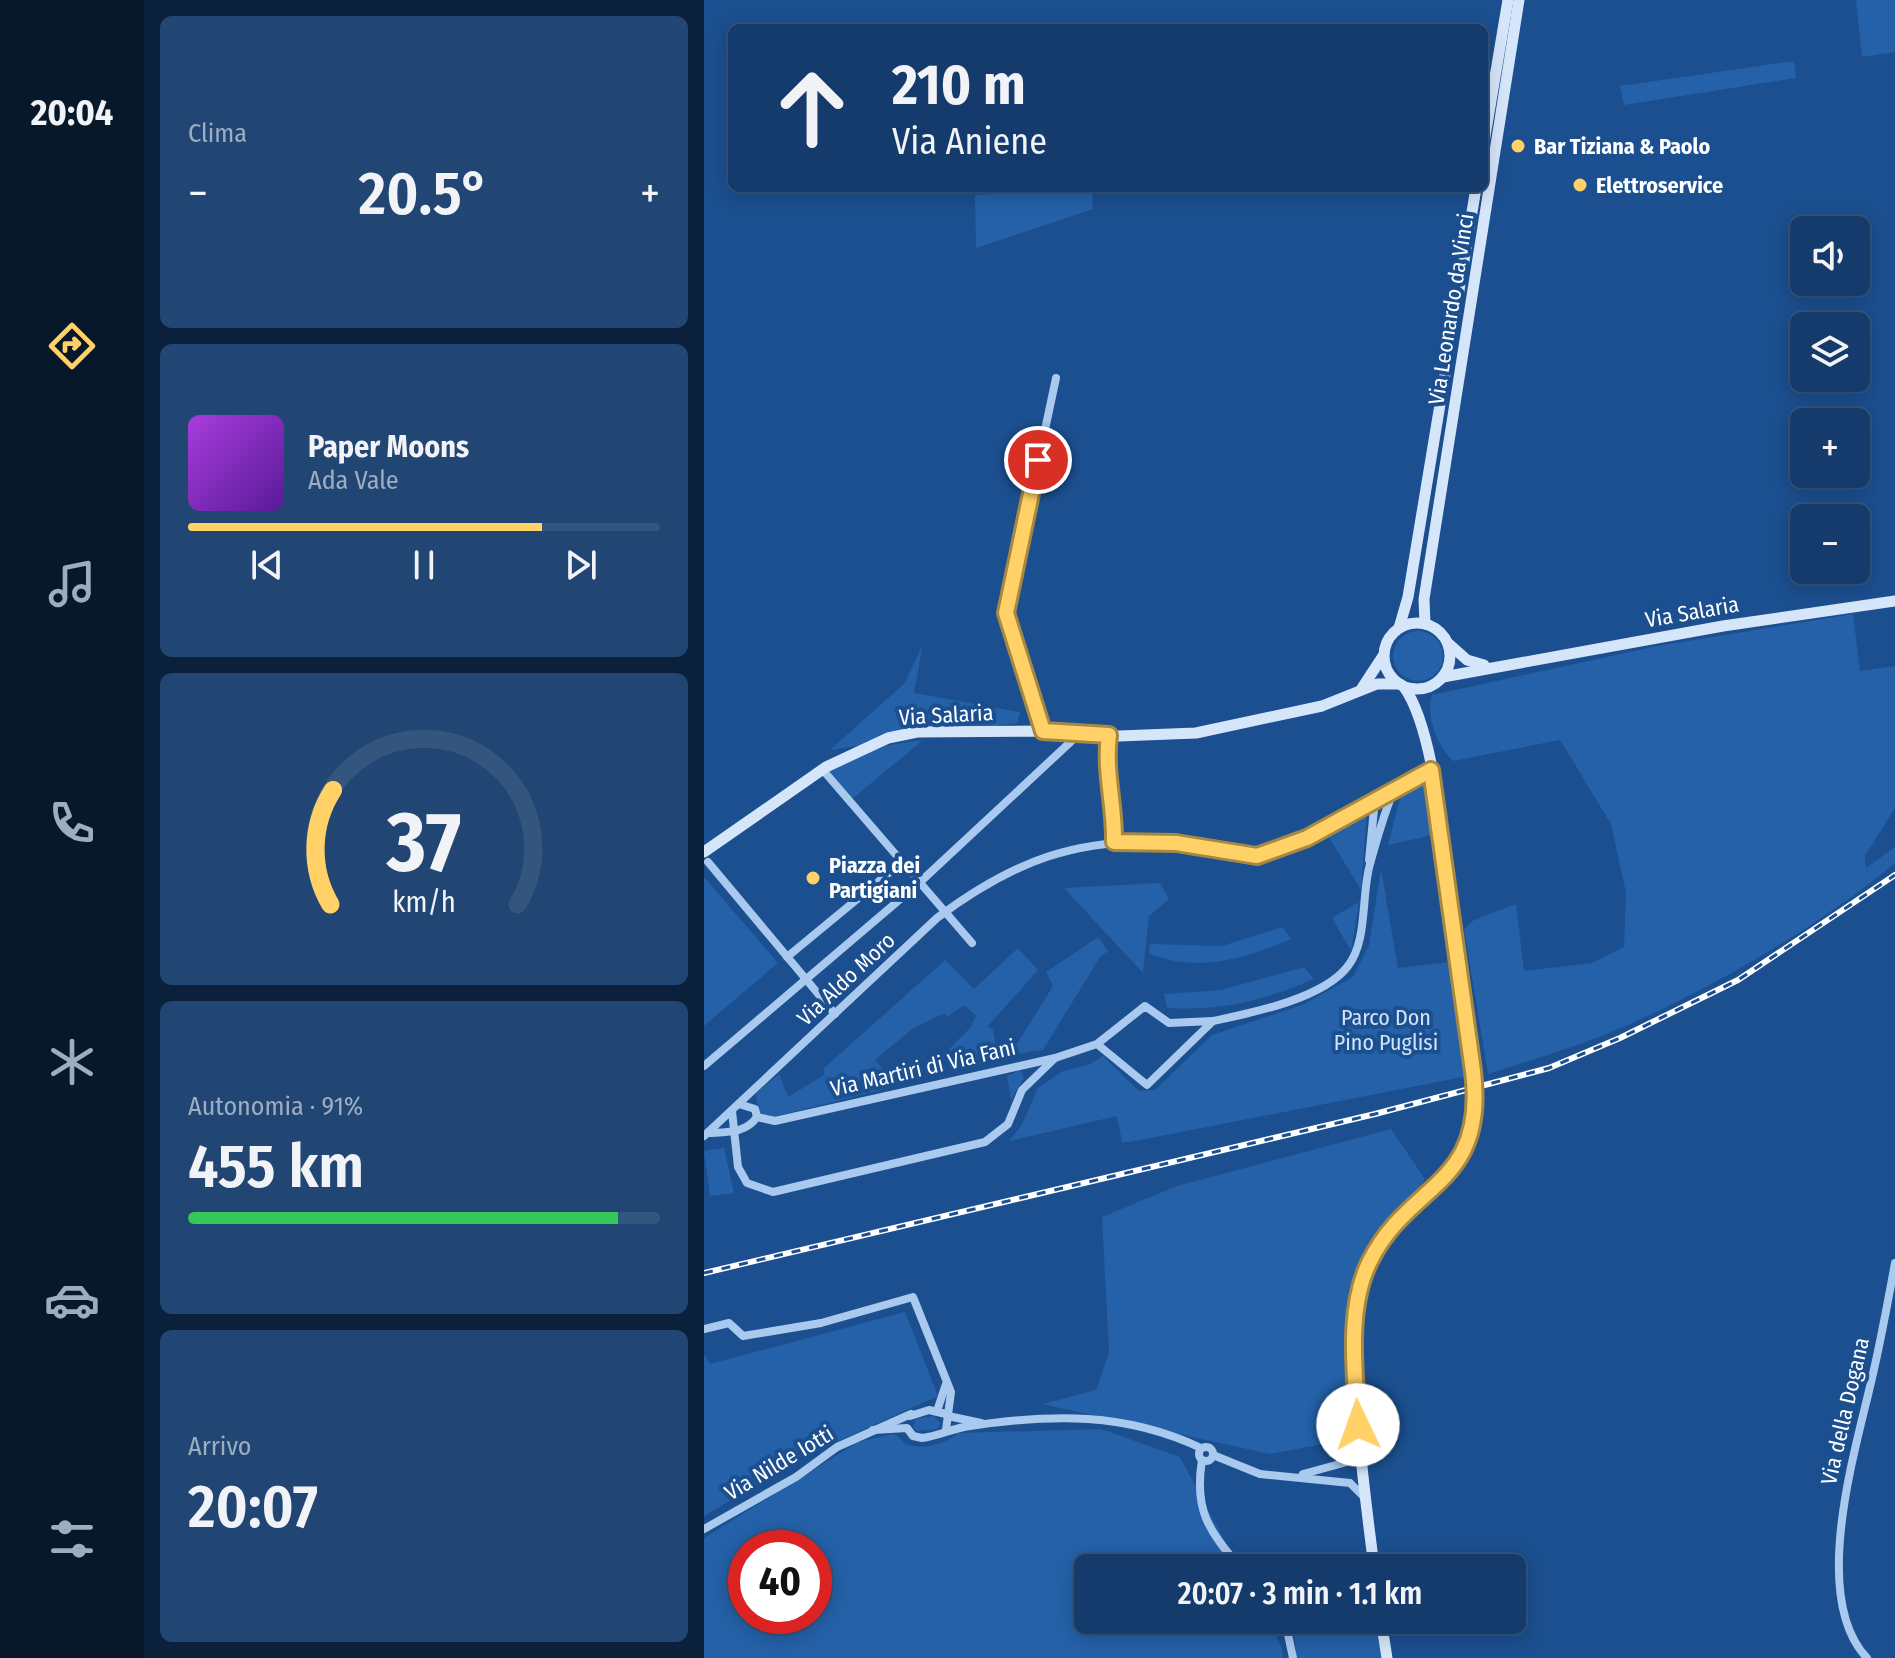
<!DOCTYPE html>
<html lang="it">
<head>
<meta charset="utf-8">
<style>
	body { margin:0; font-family:"Fira Sans Condensed",sans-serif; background:#214673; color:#f1f3f6; height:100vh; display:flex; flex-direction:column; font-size:30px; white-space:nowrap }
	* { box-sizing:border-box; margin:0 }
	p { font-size:26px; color:#9dadc1 }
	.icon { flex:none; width:44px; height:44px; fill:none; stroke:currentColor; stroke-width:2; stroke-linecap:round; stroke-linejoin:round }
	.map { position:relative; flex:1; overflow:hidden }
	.side { display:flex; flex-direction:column; gap:16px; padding:16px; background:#0b203b; width:560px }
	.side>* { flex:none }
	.hud { position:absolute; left:24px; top:24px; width:760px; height:168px; border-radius:12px; box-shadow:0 4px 20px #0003,0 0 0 2px #33557e; background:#143b6b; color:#f1f3f6; overflow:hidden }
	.buttons { position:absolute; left:1086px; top:216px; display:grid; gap:16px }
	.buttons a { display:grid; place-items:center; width:80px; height:80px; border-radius:12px; background:#143b6b; box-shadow:0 4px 20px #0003,0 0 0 2px #33557e; font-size:40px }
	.speed { position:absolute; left:24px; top:1530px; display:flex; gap:16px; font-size:40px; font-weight:700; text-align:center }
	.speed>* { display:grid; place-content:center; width:104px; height:104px; border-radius:50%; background:#143b6b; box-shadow:0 4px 20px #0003,0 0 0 2px #33557e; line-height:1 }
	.speed .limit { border:12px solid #d22; background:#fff; color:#111 }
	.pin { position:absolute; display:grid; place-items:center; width:68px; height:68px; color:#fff; margin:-34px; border:4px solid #fff; border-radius:50%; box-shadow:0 2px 8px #0007 }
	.me { position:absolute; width:88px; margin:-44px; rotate:357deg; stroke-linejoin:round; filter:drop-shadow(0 0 6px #0008) }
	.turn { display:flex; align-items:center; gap:28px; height:168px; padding:0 32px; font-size:36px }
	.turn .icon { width:104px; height:104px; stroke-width:2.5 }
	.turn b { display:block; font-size:56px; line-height:68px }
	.big { font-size:60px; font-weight:600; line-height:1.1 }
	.side .tile { flex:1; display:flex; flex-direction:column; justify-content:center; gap:12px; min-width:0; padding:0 28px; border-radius:12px; background:#214673 }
	.side .dial { align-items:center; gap:0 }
	.dial svg { height:208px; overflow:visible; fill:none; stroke:#33557e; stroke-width:7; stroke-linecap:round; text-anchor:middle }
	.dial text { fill:#f1f3f6; stroke:none }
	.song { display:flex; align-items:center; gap:24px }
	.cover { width:96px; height:96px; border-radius:12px; background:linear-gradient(135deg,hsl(280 70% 55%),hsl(270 70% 35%)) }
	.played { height:8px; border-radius:4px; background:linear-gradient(90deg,#ffd166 75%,#33557e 75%) }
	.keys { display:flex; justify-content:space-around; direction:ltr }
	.heat { display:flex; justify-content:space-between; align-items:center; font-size:44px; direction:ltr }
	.charge { height:12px; border-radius:6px; background:linear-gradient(90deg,#34c759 91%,#33557e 0) }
	.trip { position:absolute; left:370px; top:1554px; width:452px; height:80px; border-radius:12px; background:#143b6b; box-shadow:0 4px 20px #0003,0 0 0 2px #33557e; font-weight:600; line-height:80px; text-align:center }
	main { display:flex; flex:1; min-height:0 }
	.tabs { display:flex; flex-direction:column; width:144px; justify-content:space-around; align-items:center; background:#08182b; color:#9dadc1 }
	.tabs .icon { width:56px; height:56px }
	.tabs .on { color:#ffd166 }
	.tabs b { font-size:36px; color:#f1f3f6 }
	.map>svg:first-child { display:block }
</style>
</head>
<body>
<main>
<nav class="tabs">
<b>20:04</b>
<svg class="icon on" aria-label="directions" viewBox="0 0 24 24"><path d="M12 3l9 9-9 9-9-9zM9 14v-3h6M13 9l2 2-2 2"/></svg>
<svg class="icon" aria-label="music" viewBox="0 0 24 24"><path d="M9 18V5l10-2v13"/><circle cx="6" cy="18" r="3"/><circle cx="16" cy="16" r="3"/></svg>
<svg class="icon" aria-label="phone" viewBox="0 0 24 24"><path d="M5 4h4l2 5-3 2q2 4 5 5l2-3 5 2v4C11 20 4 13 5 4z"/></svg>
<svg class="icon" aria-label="climate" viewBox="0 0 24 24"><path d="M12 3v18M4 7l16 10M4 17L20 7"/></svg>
<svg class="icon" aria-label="car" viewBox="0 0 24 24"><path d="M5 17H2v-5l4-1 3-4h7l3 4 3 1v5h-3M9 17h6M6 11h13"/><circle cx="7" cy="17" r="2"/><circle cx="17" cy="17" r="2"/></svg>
<svg class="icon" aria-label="filters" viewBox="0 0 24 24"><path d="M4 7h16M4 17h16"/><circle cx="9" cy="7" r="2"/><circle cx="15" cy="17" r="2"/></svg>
</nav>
<section class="side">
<div class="tile"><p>Clima</p>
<div class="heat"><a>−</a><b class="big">20.5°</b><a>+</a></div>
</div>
<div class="tile">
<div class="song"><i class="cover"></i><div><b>Paper Moons</b><p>Ada Vale</p></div></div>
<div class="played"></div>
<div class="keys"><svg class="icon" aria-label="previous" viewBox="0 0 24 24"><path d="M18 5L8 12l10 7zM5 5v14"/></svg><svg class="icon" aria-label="pause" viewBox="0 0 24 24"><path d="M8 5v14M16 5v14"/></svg><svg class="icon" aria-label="next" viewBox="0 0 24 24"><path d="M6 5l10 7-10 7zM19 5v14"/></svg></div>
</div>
<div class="tile dial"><svg viewBox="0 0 100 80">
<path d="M14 69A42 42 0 1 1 86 69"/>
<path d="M14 69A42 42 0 0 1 15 25" stroke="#ffd166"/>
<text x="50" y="56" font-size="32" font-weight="700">37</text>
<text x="50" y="72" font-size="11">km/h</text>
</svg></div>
<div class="tile"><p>Autonomia · 91%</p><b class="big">455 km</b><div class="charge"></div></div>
<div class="tile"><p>Arrivo</p><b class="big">20:07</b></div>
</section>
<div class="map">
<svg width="1191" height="1658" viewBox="0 0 1191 1658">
	<rect width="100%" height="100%" fill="#1b4f8f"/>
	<!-- green -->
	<g fill="#2461a8" fill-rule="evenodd">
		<polygon points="1152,0 1191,0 1191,52 1158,57"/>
		<polygon points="1090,61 1092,78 920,105 916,86"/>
		<polygon points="388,188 389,209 272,248 271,195"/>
		<path d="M 1149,614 L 1156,671 L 1191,666 L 1191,808 L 1161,856 L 1162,868 L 1191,847 L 1191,863 C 1114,928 989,1000 895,1037 C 859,1051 821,1062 784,1074 L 760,929 L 770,920 L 812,904 L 820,971 L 888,963 L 920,947 L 922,893 L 907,824 L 856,740 L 749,761 C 734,747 721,716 728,695 L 953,646 Z"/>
		<circle cx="714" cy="656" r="25"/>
		<polygon points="219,644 210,693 316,712 313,723 126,750 201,683"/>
		<polygon points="219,740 148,799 123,770 172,747"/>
		<polygon points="719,783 729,835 684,845 697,794"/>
		<polygon points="663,812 657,890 623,834"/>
		<polygon points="677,869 694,968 745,962 764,1076 426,1142 418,1142 413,1116 305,1141 317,1126 334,1088 359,1071 384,1065 399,1056 435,1091 451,1090 508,1035 598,1005 649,977 665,945"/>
		<polygon points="0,877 74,963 0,1026"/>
		<polygon points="456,883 465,899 445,916 439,973 360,888"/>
		<polygon points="655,902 647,951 628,918"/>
		<path d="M 578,927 L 587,939 C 543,958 491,974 445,953 L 446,944 L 518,946 Z"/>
		<polygon points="394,937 404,951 396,957 339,1050 306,1055 349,986 342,972"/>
		<polygon points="314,948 334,970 284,1026 289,1030 294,1060 247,1071 242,1052 266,1028 272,1016 260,1005 243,1017 241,1013 208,1029 171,1060 193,1086 65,1118 55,1116 52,1093 75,1074 84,1097 120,1075 120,1068 241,960 270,989"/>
		<path d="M 600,967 L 610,979 C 557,1001 521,1011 463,1008 L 460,994 L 517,990 Z"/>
		<polygon points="316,1070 320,1078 307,1100 303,1076"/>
		<polygon points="687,1129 721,1179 655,1296 641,1440 566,1454 338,1404 392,1390 405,1353 398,1217 473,1186"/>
		<polygon points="20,1148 30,1193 6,1196 0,1151"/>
		<polygon points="201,1312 234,1396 101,1456 0,1516 0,1354 6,1364"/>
		<polygon points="230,1416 237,1424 233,1429 213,1431 209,1427 212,1419"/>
		<path d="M 397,1429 L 476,1457 L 535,1568 L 384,1568 L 384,1620 L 563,1620 L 578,1648 L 579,1658 L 0,1658 L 0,1538 L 154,1442 L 189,1434 C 196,1437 198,1442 205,1445 C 221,1450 241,1444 254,1433 ZM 42,1548 L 110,1548 L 110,1616 L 42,1616 Z"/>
		<polygon points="590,1620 670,1620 678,1658 592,1658"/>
	</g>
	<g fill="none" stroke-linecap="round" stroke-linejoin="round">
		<!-- street -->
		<g stroke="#a9c9ee" stroke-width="8">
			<polyline points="339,731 302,613 352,378"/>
			<path d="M 405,735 C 400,771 411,806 410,842"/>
			<polyline points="118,769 268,943"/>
			<polyline points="665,860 671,799"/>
			<polyline points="4,862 131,1014"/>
			<polyline points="83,957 197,863"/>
			<path d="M 509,1021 C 547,1013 619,999 644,966 C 664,940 657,895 666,864 C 673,839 680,812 691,788"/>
			<polyline points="0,1066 214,884 374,735"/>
			<polyline points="28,1111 34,1167 43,1183 69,1192 281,1142 304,1124 318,1090 350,1059"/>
			<polyline points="53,1117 71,1121 351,1058 393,1044 441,1006 465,1023 509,1021 443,1085 393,1044"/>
			<path d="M 6,1133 C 24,1132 42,1133 53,1117 L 51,1109 L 35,1104"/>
			<path d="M 0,1136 L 233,918 C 309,861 374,836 470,843 C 497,845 526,859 554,856 C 605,849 679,794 727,770"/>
			<polyline points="0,1329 25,1323 39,1336 117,1323 209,1297 247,1392 242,1430"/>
			<polyline points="233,1411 242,1384"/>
			<polyline points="206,1416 225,1410 242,1414"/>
			<polyline points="244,1416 277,1423"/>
			<path d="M 169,1430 L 203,1428 L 209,1436 L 218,1438 C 235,1436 249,1428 266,1426 C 348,1414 421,1412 497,1448"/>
			<circle cx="502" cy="1454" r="7"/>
			<polyline points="509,1455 556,1474 646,1483 661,1498"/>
			<path d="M 498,1460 C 490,1509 504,1531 537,1568"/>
			<polyline points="599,1474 643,1462 654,1445"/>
			<polyline points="0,1529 92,1477 133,1447 207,1414"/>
			<polyline points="581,1620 589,1658"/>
			<path d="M 1163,1658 C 1105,1597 1152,1449 1168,1378 C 1177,1340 1184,1301 1191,1263"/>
		</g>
		<!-- secondary -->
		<g stroke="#d6e6fa" stroke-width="11">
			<polyline points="780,142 804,0"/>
			<circle cx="713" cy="656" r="33"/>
			<polyline points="721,624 720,599 815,0"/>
			<polyline points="695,628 704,597 772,188"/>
			<polyline points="745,644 763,660 780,665"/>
			<polyline points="739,677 1019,626 1191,601"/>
			<path d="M 700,687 C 735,735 743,889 752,953"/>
			<polyline points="658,688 679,656"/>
			<polyline points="0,852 122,767 184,738 213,732 339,731 415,736 492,733 618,706 673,684 696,684"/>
			<path d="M 670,1568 C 662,1496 633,1320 667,1258 C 685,1227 717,1202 742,1177"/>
			<polyline points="677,1620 683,1658"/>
		</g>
		<!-- rail casing -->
		<g stroke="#fff" stroke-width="6">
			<polyline id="rail" points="0,1273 671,1114 845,1068 916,1038 1034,980 1191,875"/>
		</g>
		<!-- rail -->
		<use href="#rail" stroke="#1b4f8f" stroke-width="3" stroke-dasharray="9" stroke-linecap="butt"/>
		<!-- secondary-bridge -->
		<path stroke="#d6e6fa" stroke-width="11" d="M 742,1177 C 792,1112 763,1027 752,953"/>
	</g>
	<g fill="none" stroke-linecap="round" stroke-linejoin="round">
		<!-- route casing -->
		<g stroke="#a68842" stroke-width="20">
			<path id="route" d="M 334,460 L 302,613 L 339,731 L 405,735 C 400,771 411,806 410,842 L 472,843 L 553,856 L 603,838 L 727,770 L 769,1071 C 783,1187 706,1181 666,1261 C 642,1308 651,1374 654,1425"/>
		</g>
		<!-- route -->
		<use href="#route" stroke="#ffd166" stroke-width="14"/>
	</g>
	<!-- markers -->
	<g fill="#ffd166" stroke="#1b4f8f" stroke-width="3">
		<circle cx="814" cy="146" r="8"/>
		<circle cx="876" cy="185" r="8"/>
		<circle cx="109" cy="878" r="8"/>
	</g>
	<g text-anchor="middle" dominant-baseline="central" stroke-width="8" stroke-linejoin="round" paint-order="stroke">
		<!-- poi labels -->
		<g font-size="22" font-weight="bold" fill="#fff" stroke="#1b4f8f" text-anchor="start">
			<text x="830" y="146">Bar Tiziana &amp; Paolo</text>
			<text x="892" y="185">Elettroservice</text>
			<text x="125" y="865">Piazza dei<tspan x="125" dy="25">Partigiani</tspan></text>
		</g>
		<!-- street labels -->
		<g font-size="22" fill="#fff" stroke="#1b4f8f">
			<text transform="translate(747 309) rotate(-81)">Via Leonardo da Vinci</text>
			<text transform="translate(988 612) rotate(-10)">Via Salaria</text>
			<text transform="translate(242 715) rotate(-3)">Via Salaria</text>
			<text transform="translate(142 979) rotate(-43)">Via Aldo Moro</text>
			<text transform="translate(219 1068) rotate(-13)">Via Martiri di Via Fani</text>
			<text transform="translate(1141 1411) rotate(-77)">Via della Dogana</text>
			<text transform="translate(75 1463) rotate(-31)">Via Nilde Iotti</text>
		</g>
		<!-- park labels -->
		<g font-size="22" fill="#cfe3fa" stroke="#1b4f8f">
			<text x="682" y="1017">Parco Don<tspan x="682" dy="25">Pino Puglisi</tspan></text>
		</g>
	</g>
</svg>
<div class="buttons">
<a><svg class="icon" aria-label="sound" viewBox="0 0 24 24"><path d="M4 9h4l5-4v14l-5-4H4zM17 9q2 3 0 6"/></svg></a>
<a><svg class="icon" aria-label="layers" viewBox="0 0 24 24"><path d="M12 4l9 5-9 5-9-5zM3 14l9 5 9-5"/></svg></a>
<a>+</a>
<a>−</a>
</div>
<div class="speed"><div class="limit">40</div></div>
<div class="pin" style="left:334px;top:460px;background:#d93025"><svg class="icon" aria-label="arrive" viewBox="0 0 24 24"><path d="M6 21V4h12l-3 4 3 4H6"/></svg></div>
<svg class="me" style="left:654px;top:1425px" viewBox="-20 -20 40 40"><circle r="19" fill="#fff"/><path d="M0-13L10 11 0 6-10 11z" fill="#ffd166"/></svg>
<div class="trip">20:07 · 3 min · 1.1 km</div>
<div class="hud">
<div class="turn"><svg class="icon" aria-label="ahead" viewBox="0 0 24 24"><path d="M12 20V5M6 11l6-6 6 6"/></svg><div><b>210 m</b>Via Aniene</div></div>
</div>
</div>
</main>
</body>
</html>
